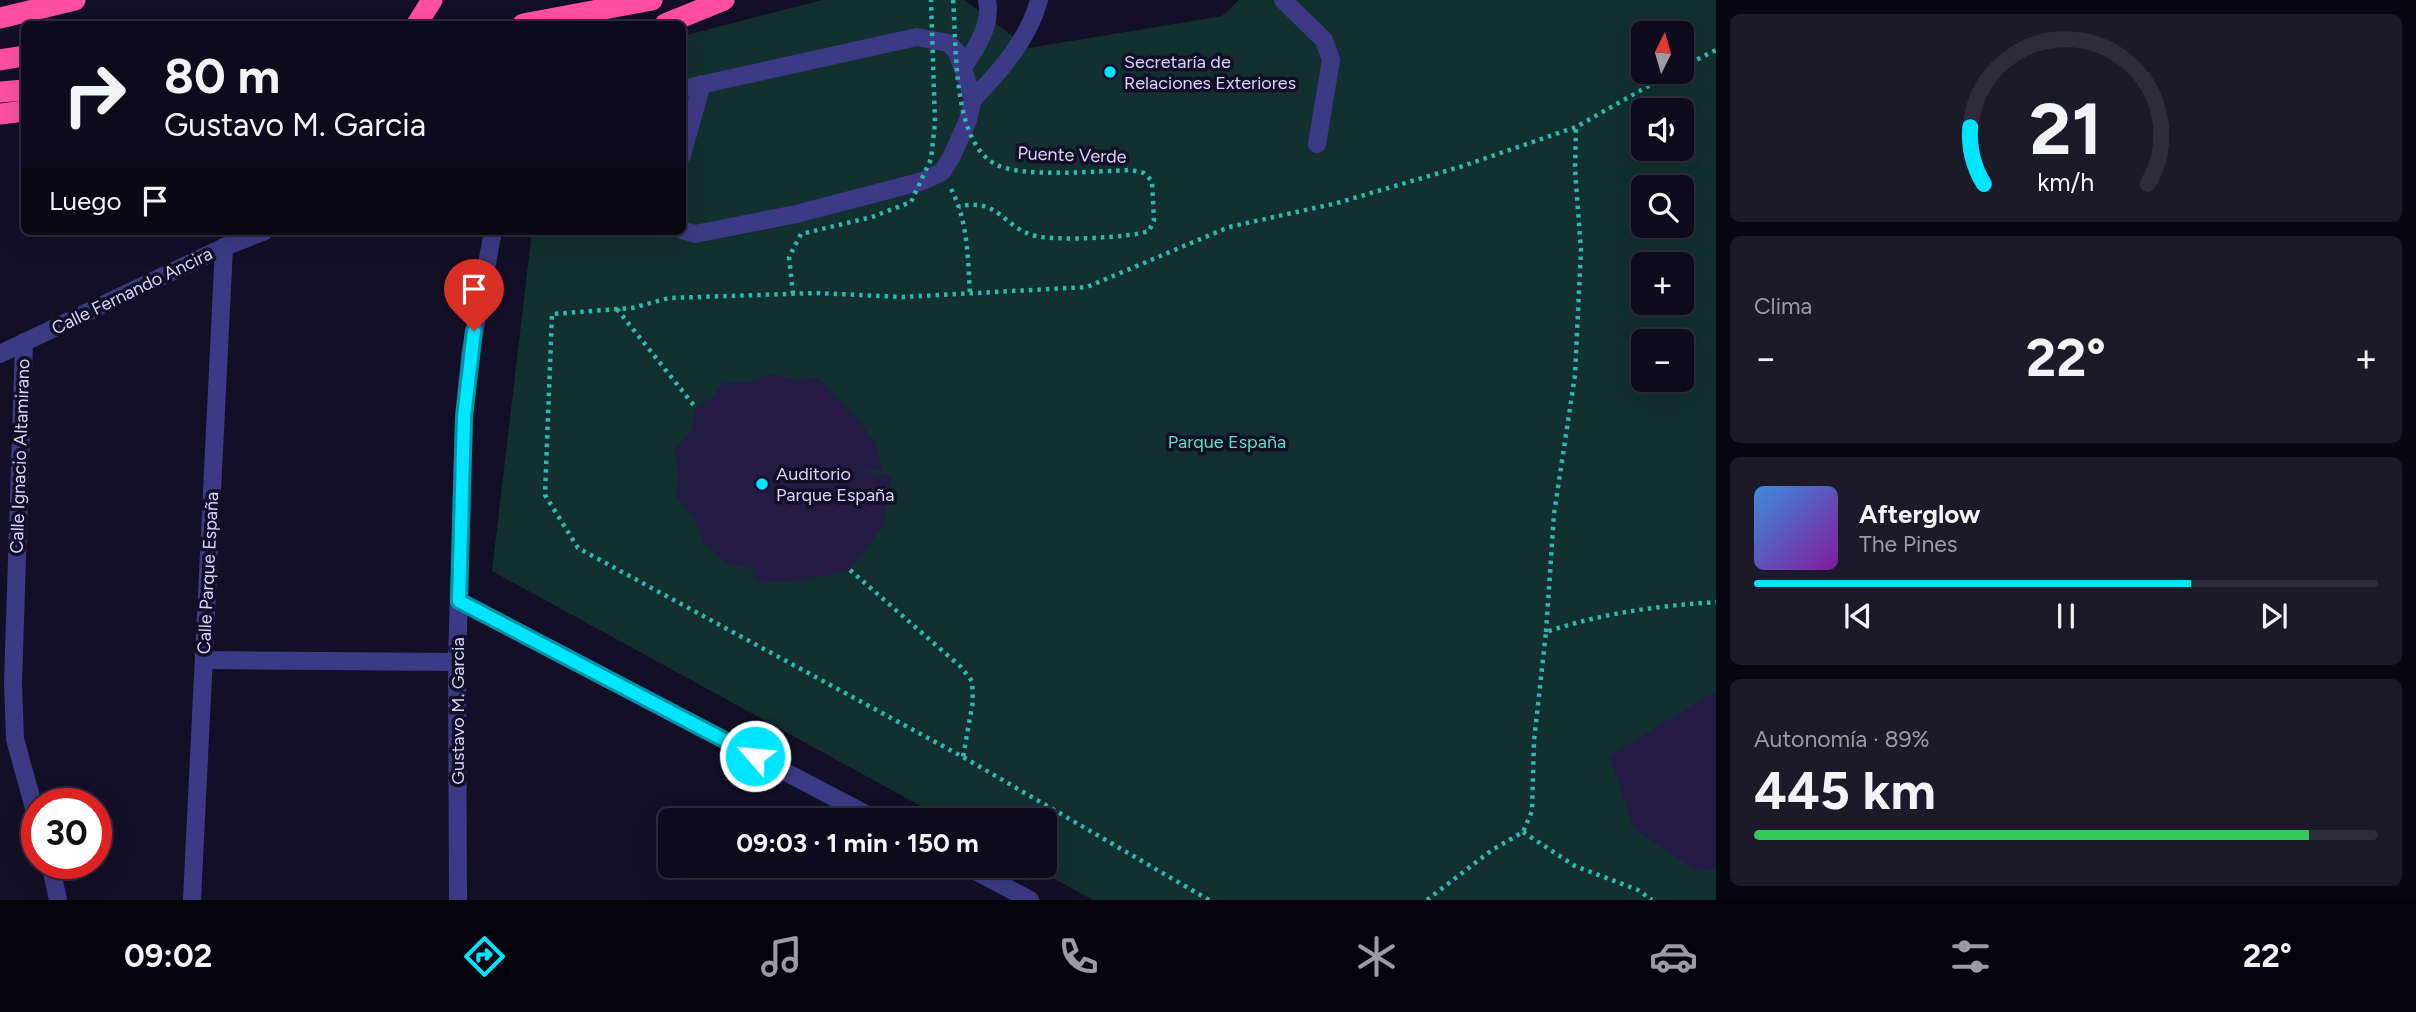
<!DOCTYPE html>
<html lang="es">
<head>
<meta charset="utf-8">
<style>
	body { margin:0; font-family:Figtree,sans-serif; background:#1c1929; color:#f1f3f6; height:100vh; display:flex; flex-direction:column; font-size:26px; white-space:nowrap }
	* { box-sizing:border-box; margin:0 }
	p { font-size:23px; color:#9b9ba3 }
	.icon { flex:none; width:38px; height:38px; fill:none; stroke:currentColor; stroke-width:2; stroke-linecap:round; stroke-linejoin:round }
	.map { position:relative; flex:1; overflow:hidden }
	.panel { display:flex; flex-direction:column; gap:14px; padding:14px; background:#08060f; width:700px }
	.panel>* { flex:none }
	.banner { position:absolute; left:21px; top:21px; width:665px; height:214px; border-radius:10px; box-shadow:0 7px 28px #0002,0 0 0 2px #2e2b3b; background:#0e0b1c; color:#f1f3f6; overflow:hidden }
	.needle { width:46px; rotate:5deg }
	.buttons { position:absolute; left:1631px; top:21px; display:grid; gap:14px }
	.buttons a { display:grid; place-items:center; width:63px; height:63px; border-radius:10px; background:#0e0b1c; box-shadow:0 7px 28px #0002,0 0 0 2px #2e2b3b; font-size:35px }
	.speed { position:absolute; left:21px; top:788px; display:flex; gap:14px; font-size:35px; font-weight:700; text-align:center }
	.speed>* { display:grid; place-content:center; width:91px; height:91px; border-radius:50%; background:#0e0b1c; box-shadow:0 7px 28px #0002,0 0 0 2px #2e2b3b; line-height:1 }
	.speed .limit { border:10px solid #d22; background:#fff; color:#111 }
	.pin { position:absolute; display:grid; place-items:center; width:60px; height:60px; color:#fff; margin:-72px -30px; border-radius:50% 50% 50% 0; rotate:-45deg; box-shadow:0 0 7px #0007 }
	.pin .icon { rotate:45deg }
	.me { position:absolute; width:77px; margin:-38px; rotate:297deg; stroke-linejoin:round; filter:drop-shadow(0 0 5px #0008) }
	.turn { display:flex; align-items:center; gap:24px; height:147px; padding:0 28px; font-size:32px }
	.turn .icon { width:91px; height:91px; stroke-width:2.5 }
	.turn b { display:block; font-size:49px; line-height:60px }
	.then { display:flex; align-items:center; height:66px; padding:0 28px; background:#0003; gap:14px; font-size:26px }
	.big { font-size:52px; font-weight:700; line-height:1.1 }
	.panel .card { flex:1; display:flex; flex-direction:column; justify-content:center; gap:10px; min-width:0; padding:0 24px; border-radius:10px; background:#1c1929 }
	.panel .dial { align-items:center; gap:0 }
	.dial svg { height:182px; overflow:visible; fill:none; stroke:#2e2b3b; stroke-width:7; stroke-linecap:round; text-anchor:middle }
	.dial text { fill:#f1f3f6; stroke:none }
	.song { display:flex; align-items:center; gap:21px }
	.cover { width:84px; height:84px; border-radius:10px; background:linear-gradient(135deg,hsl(210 70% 55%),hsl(290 70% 35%)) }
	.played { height:7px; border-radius:4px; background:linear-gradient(90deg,#00e5ff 70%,#2e2b3b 70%) }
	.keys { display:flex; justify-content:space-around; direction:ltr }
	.heat { display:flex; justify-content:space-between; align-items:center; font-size:38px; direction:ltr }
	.charge { height:10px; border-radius:5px; background:linear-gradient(90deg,#34c759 89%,#2e2b3b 0) }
	.trip { position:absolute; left:658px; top:808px; width:399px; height:70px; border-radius:10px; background:#0e0b1c; box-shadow:0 7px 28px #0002,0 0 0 2px #2e2b3b; font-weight:700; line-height:70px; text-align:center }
	.menu { display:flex; height:112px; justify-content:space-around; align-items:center; background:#06040b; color:#9b9ba3 }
	.menu .icon { width:49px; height:49px }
	.menu .current { color:#00e5ff }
	.menu b { font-size:32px; color:#f1f3f6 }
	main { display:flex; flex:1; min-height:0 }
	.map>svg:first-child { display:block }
</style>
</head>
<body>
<main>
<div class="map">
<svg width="1716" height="900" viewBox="0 0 1716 900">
	<rect width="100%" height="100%" fill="#130f26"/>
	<!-- green -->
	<path fill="#12302f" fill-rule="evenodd" d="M 822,0 L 964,0 L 1029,48 L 1222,16 L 1239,0 L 1716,0 L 1716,900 L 1093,900 L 1031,866 L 1045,866 L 1045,821 L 948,821 L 492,571 L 532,231 L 682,231 L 683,36 ZM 1643,33 L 1682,33 L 1682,72 L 1643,72 ZM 1643,110 L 1682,110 L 1682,149 L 1643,149 ZM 1643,187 L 1682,187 L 1682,226 L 1643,226 ZM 1643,264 L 1682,264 L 1682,303 L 1643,303 ZM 1643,341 L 1682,341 L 1682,380 L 1643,380 Z"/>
	<!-- building -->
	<g fill="#241b47">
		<polygon points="771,374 797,380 818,378 856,417 875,442 882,470 851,469 892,476 883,525 850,570 805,580 757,583 752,569 726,563 704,543 694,518 676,496 679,473 674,450 691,431 696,408 713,397 723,382 752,382"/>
		<polygon points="1716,691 1716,869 1696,871 1634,829 1609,756"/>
	</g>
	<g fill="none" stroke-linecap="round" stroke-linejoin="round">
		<!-- path -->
		<g stroke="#2fb8b0" stroke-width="4.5" stroke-dasharray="3.5 5" stroke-linecap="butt">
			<polyline points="1682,67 1716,50"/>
			<path d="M 951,189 C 968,220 968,260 970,294"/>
			<polyline points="617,309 696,408"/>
			<polyline points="850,570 961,667 972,681 973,701 963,757"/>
			<polyline points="1546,632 1554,514 1575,375 1581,250 1575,170 1576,127"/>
			<polyline points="1523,832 1575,866 1638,890 1652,900"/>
			<polyline points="1209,900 963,757 578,548 545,495 552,314 632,308 669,298 817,293 902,297 1087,287 1229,227 1337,203 1463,166 1576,127 1673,72"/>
			<path d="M 1427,900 L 1492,850 L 1523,832 L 1532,811 L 1534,741 L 1546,632 C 1602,613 1657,606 1716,602"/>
		</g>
		<!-- minor -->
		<g stroke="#3d3a85" stroke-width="18">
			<polyline points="1283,0 1324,40 1331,60 1317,144"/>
			<path d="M 964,66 C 977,47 992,24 987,0"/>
			<polyline points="682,89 917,37 948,43 957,52 973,99 968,120 951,158 942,172 923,181 796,214 695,234 682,230"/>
			<path d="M 973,99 C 1001,71 1029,38 1039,0"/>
			<polyline points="682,155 702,84"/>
			<polyline points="24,342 13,682 15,739 37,819"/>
			<polyline points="0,354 224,247 265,231"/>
			<polyline points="459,601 879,821"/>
			<polyline points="204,660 457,662"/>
			<polyline points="50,863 58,900"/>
			<polyline points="966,866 1030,900"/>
			<polyline points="192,900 224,247"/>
			<polyline points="458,900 457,662 464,417 470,355 493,231"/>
		</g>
		<!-- highway -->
		<g stroke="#ff4fa3" stroke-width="21">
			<polyline points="0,18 75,0"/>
			<polyline points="417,24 432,0"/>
			<polyline points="523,24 652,0"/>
			<polyline points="665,24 724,0"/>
			<polyline points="0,60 24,56"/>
			<polyline points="0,92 24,90"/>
			<polyline points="0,114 24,111"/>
		</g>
		<!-- path-bridge -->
		<g stroke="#2fb8b0" stroke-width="4.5" stroke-dasharray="3.5 5" stroke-linecap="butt">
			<path d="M 953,0 C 957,44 951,143 997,165 C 1024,178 1098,171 1131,170 L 1144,173 L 1152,181 L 1154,220 L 1149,231 C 1128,238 1057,241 1036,236 C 1004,229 998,196 959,207"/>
			<polyline points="793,294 789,257 801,234 872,217 911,202 931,159 935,123 931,0"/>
		</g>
	</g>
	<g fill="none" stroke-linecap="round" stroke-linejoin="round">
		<!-- route casing -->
		<g stroke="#0095a6" stroke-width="18">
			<polyline id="route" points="474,331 464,417 459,601 755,756"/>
		</g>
		<!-- route -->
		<use href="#route" stroke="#00e5ff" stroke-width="12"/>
	</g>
	<!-- markers -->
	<g fill="#00e5ff" stroke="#130f26" stroke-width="2.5">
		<circle cx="1110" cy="72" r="7"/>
		<circle cx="762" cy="484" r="7"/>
	</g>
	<g text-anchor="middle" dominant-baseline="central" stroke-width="7" stroke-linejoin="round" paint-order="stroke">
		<!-- poi labels -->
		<g font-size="18" fill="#d9d4ff" stroke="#130f26" text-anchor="start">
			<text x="1124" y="62">Secretaría de<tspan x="1124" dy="21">Relaciones Exteriores</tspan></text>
			<text x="776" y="474">Auditorio<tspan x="776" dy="21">Parque España</tspan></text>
		</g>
		<!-- street labels -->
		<g font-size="18" fill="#d9d4ff" stroke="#130f26">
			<text transform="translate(1072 155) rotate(2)">Puente Verde</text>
			<text transform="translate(132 291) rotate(-26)">Calle Fernando Ancira</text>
			<text transform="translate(20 456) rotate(-88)">Calle Ignacio Altamirano</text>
			<text transform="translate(208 573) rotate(-87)">Calle Parque España</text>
			<text transform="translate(458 711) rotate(-90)">Gustavo M. Garcia</text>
		</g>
		<!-- park labels -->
		<g font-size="18" fill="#5fe0c0" stroke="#130f26">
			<text x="1227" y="442">Parque España</text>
		</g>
	</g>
</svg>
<div class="buttons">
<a><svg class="needle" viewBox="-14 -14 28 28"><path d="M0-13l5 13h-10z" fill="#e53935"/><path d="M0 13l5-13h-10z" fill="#9b9ba3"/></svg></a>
<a><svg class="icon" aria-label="sound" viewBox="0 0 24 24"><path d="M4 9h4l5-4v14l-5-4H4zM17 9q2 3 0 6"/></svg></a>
<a><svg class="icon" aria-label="search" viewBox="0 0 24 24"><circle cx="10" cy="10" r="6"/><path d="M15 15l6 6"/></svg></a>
<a>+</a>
<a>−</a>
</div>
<div class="speed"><div class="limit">30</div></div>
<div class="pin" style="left:474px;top:331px;background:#d93025"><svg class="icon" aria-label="arrive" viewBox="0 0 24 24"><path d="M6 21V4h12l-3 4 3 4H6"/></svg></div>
<svg class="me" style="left:755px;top:756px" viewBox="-20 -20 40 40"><circle r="17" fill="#00e5ff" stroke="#fff" stroke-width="3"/><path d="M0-11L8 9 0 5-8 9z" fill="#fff"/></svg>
<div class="trip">09:03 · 1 min · 150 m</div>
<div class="banner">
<div class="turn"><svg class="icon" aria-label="right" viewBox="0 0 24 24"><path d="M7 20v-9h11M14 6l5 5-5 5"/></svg><div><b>80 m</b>Gustavo M. Garcia</div></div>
<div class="then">Luego<svg class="icon" aria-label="arrive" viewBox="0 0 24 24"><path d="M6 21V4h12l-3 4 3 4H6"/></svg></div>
</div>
</div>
<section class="panel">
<div class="card dial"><svg viewBox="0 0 100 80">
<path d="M14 69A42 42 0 1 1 86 69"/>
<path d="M14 69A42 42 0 0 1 8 44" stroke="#00e5ff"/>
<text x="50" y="56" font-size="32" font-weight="700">21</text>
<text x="50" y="72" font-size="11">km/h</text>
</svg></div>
<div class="card"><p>Clima</p>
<div class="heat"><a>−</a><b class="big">22°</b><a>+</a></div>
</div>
<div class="card">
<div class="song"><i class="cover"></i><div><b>Afterglow</b><p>The Pines</p></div></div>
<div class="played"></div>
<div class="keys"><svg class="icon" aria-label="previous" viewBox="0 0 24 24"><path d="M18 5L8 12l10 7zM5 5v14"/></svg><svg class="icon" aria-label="pause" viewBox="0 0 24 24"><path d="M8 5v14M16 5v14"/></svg><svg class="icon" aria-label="next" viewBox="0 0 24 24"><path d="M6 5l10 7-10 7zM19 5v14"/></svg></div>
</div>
<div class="card"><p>Autonomía · 89%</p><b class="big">445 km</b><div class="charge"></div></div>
</section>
</main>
<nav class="menu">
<b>09:02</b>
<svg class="icon current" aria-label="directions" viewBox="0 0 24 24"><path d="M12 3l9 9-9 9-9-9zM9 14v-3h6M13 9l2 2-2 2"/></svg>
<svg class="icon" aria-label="music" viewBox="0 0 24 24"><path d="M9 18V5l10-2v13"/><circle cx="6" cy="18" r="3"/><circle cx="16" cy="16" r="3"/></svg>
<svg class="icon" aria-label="phone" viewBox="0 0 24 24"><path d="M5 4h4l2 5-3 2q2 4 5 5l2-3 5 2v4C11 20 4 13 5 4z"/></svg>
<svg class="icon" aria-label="climate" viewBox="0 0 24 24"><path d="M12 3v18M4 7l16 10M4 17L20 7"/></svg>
<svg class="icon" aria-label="car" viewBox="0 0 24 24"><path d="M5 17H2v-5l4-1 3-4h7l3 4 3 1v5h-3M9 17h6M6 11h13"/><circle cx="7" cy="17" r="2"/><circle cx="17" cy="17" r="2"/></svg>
<svg class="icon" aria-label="filters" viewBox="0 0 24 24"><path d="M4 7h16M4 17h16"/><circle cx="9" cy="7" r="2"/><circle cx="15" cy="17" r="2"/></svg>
<b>22°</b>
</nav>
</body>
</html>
